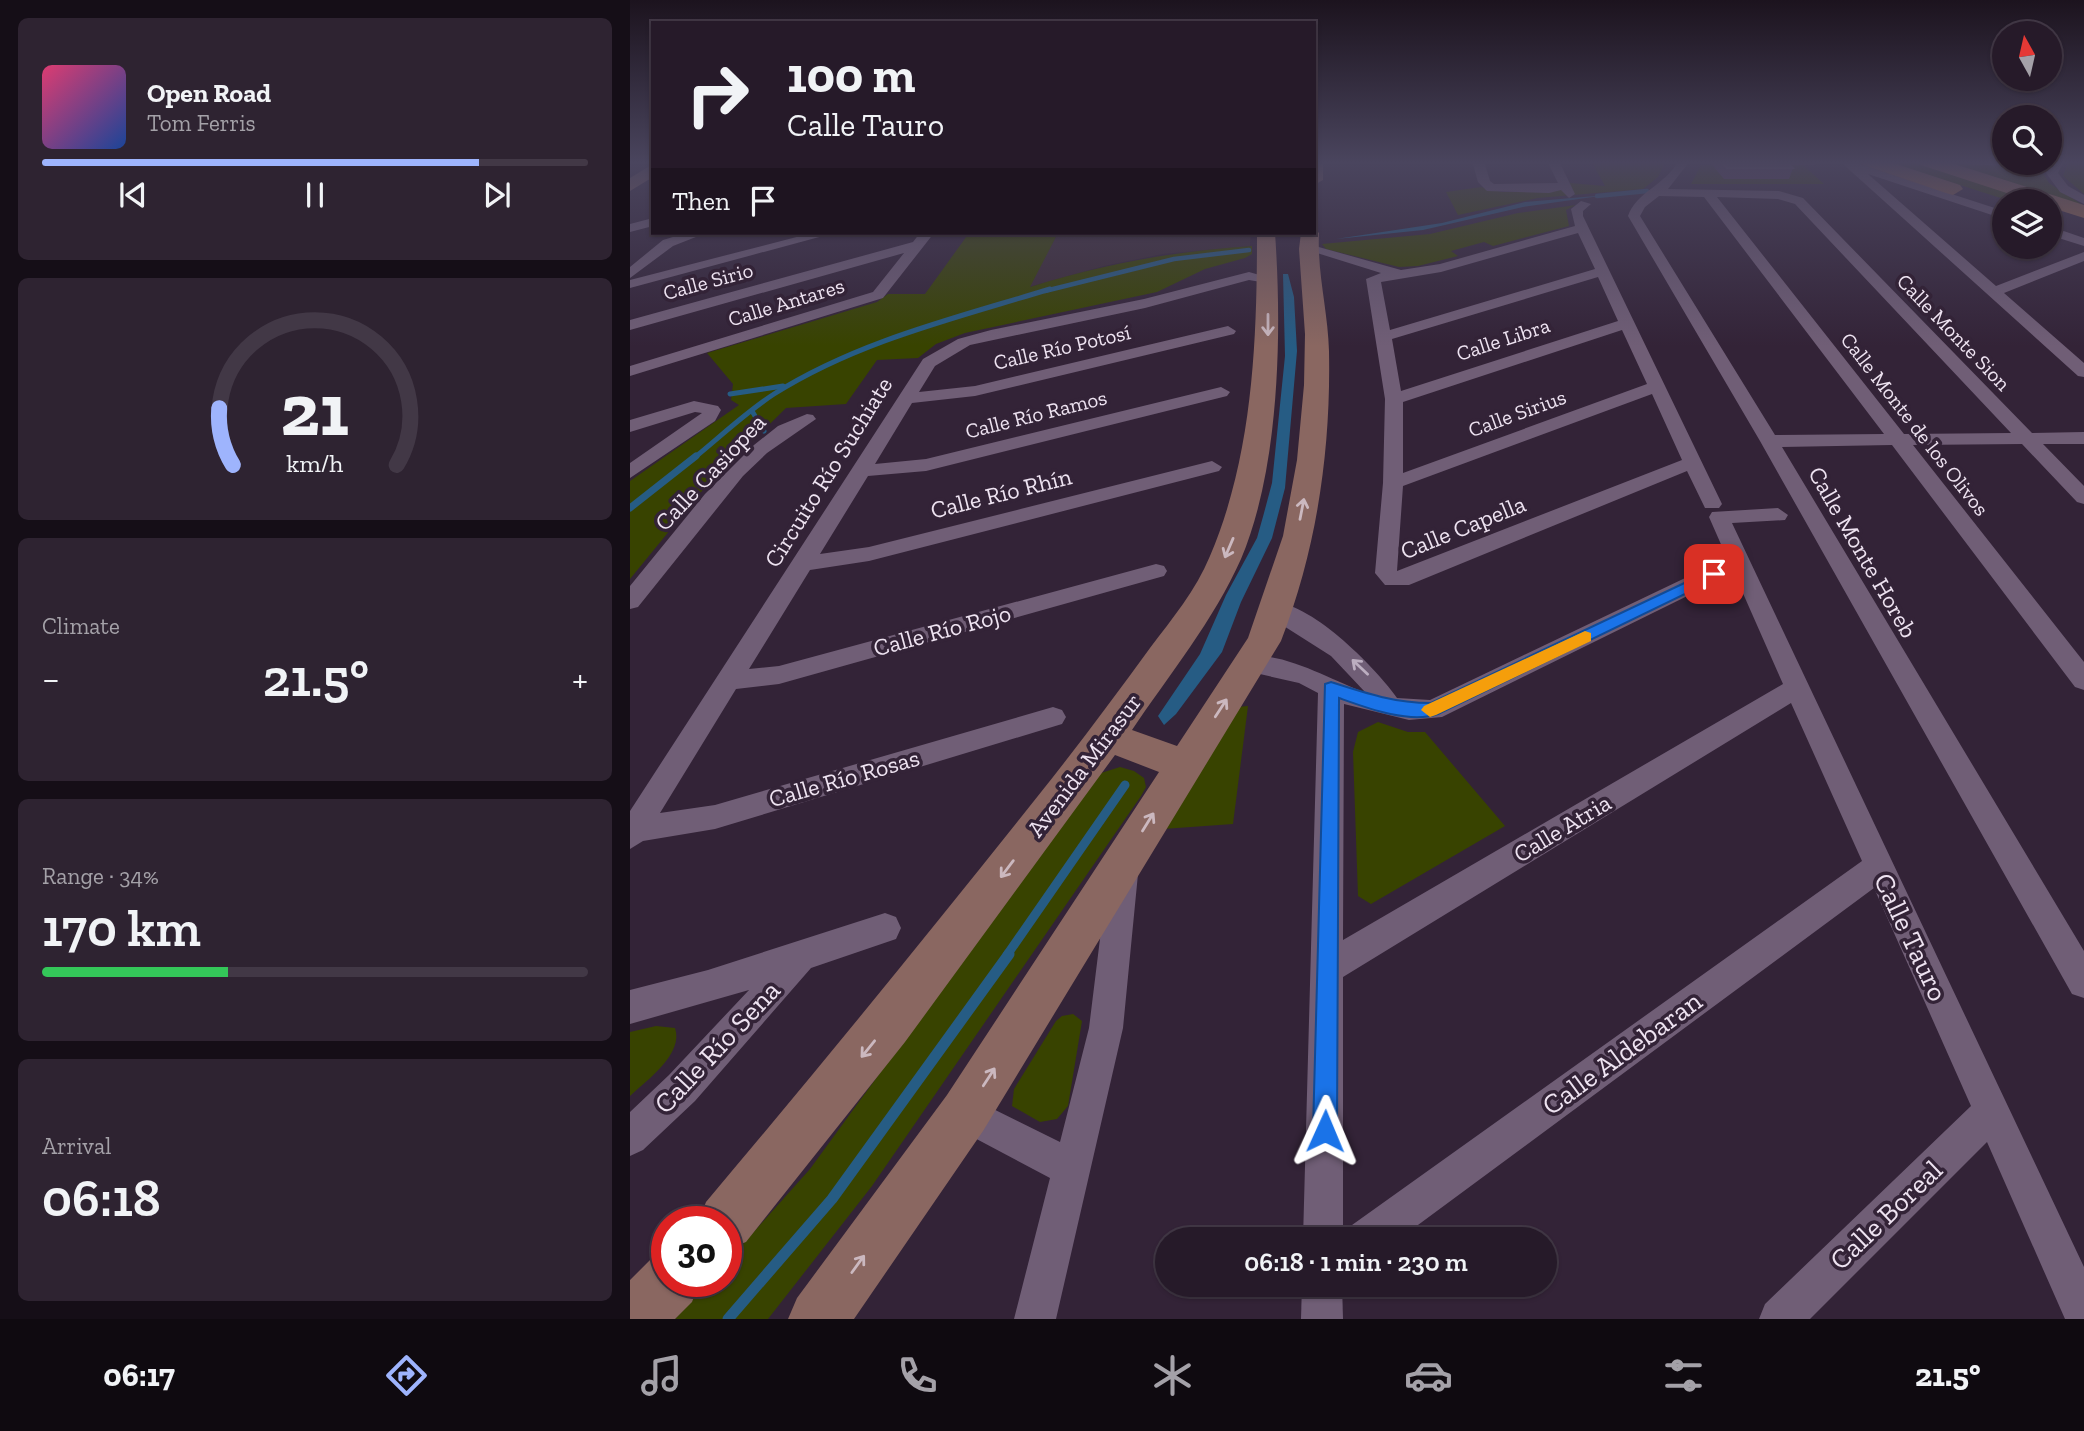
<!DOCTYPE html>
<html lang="en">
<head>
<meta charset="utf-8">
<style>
	body { margin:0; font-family:"Zilla Slab",serif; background:#2e2331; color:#f1f3f6; height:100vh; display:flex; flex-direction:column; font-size:26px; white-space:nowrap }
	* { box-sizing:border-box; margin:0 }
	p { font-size:23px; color:#a4a1a8 }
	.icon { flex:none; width:38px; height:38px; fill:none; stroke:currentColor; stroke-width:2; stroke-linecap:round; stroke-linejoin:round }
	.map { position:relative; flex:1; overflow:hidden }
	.drawer { display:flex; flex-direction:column; gap:18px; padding:18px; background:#150e17; width:630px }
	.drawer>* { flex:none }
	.top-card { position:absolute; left:21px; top:21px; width:665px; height:214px; border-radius:0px; box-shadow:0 2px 5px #0004,0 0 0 2px #423846; background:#261a29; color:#f1f3f6; overflow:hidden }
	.needle { width:46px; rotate:352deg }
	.tools { position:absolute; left:1362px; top:21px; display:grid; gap:14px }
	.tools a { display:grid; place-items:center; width:70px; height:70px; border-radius:50%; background:#261a29; box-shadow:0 2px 5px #0004,0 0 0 2px #423846; font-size:35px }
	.speed { position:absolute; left:21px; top:1206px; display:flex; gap:14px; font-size:35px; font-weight:700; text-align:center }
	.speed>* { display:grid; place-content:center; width:91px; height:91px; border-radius:50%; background:#261a29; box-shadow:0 2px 5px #0004,0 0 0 2px #423846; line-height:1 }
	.speed .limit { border:10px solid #d22; background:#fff; color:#111 }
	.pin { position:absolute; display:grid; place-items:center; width:60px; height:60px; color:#fff; margin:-30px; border-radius:14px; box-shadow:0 4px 10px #0006 }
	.me { position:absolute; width:77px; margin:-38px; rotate:1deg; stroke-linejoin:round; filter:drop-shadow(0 0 5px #0008) }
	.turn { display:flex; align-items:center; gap:24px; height:147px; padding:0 21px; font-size:32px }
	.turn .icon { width:91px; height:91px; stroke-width:2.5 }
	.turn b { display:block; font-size:49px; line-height:60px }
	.then { display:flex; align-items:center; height:66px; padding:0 21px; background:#0003; gap:14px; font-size:26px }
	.big { font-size:52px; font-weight:600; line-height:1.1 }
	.drawer .widget { flex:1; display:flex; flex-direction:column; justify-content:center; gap:10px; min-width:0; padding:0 24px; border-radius:10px; background:#2e2331 }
	.drawer .dial { align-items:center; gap:0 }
	.dial svg { height:182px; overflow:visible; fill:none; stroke:#423846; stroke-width:7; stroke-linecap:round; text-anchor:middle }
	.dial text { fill:#f1f3f6; stroke:none }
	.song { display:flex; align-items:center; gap:21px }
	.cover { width:84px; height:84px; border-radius:10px; background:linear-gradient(135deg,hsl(340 70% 55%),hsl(220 70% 35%)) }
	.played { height:7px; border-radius:4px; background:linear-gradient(90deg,#9eb4fd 80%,#423846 80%) }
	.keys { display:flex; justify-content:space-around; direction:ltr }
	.heat { display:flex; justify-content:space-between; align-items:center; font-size:38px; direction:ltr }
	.charge { height:10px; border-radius:5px; background:linear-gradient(90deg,#34c759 34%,#423846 0) }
	.trip { position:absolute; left:525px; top:1227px; width:402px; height:70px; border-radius:35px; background:#261a29; box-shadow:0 2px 5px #0004,0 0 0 2px #423846; font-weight:600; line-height:70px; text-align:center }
	.tab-bar { display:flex; height:112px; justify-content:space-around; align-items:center; background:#0f0a10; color:#a4a1a8 }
	.tab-bar .icon { width:49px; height:49px }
	.tab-bar .selected { color:#9eb4fd }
	.tab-bar b { font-size:32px; color:#f1f3f6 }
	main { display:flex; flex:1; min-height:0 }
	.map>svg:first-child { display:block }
</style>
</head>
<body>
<main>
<section class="drawer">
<div class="widget">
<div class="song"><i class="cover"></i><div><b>Open Road</b><p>Tom Ferris</p></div></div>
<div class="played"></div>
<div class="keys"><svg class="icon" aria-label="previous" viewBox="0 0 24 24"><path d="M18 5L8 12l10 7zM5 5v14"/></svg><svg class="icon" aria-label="pause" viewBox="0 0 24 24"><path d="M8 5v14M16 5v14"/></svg><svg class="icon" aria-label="next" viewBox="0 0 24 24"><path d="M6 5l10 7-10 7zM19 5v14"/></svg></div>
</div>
<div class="widget dial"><svg viewBox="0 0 100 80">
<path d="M14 69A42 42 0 1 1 86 69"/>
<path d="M14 69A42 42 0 0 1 8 44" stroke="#9eb4fd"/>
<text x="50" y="56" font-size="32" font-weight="700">21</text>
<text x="50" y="72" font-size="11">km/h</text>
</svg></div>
<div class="widget"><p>Climate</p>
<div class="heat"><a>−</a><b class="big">21.5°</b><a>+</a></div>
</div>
<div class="widget"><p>Range · 34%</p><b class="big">170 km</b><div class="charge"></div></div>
<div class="widget"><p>Arrival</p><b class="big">06:18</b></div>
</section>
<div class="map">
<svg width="1454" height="1319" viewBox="0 0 1454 1319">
	<rect width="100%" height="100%" fill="#332337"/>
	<!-- education -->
	<polygon fill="#3c2b36" points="428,233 621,233 620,246 533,254 474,266 399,287"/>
	<!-- green -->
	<g fill="#384300">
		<polygon points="961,161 1036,161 1028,177 1013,189 908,198 828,215 816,192 851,187 872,192 922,192 940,183 975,186"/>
		<polygon points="1255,161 1285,161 1409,201 1380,201"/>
		<polygon points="1314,161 1366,166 1415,163 1412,171 1419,183 1454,206"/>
		<polygon points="1439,161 1454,161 1454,194 1433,176"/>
		<polygon points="1071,165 1173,165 1194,184 1061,184"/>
		<polygon points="946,205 936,210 939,226 863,246 854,242 821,251 828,256 788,266 769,267 696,249 692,244 800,234 888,213"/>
		<path d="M 339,233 L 428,233 L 400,287 C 473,264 545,251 622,246 L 622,254 L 615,258 L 575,269 L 527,292 L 335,333 L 306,344 L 288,358 L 247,360 L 216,404 L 156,408 L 72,491 L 0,579 L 0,481 L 109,405 L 101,400 L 103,384 L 77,353 L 247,302 L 258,294 L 295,294 Z"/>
		<polygon points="618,706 603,824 533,829 608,707"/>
		<polygon points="748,722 778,732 795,732 875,826 741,904 728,896 723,752 728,732"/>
		<polygon points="490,767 504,771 514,778 516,787 511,796 242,1186 138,1319 45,1319 80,1281 96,1281 96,1263 180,1169 468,774"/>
		<polygon points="443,1014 452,1021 438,1106 427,1119 410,1122 382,1106 384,1089 426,1021 432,1016"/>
		<path d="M 26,1026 L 45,1028 C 54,1054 17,1080 0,1096 L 0,1032 Z"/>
	</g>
	<!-- water -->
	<g fill="#265c84">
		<polygon points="977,195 893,207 793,230 706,239 812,223 895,202"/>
		<polygon points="653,274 658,274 664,297 667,351 655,488 642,538 611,602 592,652 546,714 534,725 528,716 570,654 596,595 627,538 634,513 642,483 655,356"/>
	</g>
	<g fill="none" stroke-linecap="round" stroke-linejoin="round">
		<!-- stream-far4 -->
		<g stroke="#265c84" stroke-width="4.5">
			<polyline points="967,196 1017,191"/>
			<polyline points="415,291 544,259 619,250"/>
		</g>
		<!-- stream-far3 -->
		<g stroke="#265c84" stroke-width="5">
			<polyline points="100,394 153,386"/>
			<polyline points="122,411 134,431"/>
			<path d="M 64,458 C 90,437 116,412 144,394 C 228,341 326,318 420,289"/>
		</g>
		<!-- stream-far2 -->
		<polyline stroke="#265c84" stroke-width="7" points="0,508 66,456"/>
		<!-- stream-far1 -->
		<polyline stroke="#265c84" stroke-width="9" points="377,955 495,785"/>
		<!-- stream -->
		<polyline stroke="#265c84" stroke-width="11" points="98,1319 202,1199 379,954"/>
		<!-- street -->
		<g fill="#705e76" fill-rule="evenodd">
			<polygon points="842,161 854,161 860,181 864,184 928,183 917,161 929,161 945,194 939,198 931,190 919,193 857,191 848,182"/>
			<path d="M 1048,161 L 1060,161 L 1038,189 L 1149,191 L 1173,198 L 1402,433 L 1454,432 L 1454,444 L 1413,444 L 1454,486 L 1454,504 L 1447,502 L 1392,444 L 1283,445 L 1454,662 L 1454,690 L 1445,687 L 1262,445 L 1152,447 L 1454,951 L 1454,998 L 1442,994 L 1130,441 L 998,216 C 1006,192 1037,184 1048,161 ZM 1029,196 L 1074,197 L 1254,434 L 1145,435 L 1010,216 L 1015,207 ZM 1087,197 L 1148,199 L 1165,204 L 1381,433 L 1274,434 Z"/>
			<polygon points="1220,161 1374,211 1374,219 1238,174 1366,286 1454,252 1454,261 1374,293 1454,363 1454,377 1448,376 1213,164"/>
			<polygon points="1325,161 1389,163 1383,166 1331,164"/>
			<polygon points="1422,161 1434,161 1428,173 1438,186 1454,195 1454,204 1430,192 1416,173"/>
			<path d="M 951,201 L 961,204 L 953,211 L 953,216 L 1092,504 L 1089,508 L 1075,508 L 1057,471 L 779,585 L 755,585 L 745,573 L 753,483 L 755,399 L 736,279 L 751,273 L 671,248 L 678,244 L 771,270 L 810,264 L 945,226 L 941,209 ZM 948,233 L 965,269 L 760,330 L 751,282 L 811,272 ZM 968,277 L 988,321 L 771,391 L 762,339 ZM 992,330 L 1017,384 L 773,473 L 773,402 ZM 1022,394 L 1052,460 L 767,571 L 773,486 Z"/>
			<polygon points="23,218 23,226 0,232 0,224"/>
			<polygon points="1419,226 1454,238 1454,246 1419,235"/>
			<polygon points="56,233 76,233 43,246 0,278 0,267 33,240"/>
			<polygon points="182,233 204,233 0,288 0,280"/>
			<polygon points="290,233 304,233 253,298 0,376 0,366 243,292 274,253 0,330 0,320 283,242"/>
			<polygon points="619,272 644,279 637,283 619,280 515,308 340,345 305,366 289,392 345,386 598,326 606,331 604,334 345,396 282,403 245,464 296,459 591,387 600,392 597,396 296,471 238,476 190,554 239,547 582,461 592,467 589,471 239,561 180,570 119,669 149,666 526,564 534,566 537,571 534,576 149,684 106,689 30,813 85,805 423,707 432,710 436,717 432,724 85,829 13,841 0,849 0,811 293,359 328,339 361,330 514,299"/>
			<polygon points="64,401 88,406 91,410 85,421 0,478 0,463 72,413 65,412 0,432 0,420"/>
			<polygon points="177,414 183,415 186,419 137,453 113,476 8,607 0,609 0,586 75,494 124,445 148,426"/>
			<path d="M 1148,508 L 1158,515 L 1155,520 L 1102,523 L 1454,1267 L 1454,1319 L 1435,1319 L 1357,1142 L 1180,1319 L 1129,1319 L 1135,1304 L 1341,1106 L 1244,888 L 769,1239 L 716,1239 L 722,1225 L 1232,861 L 1161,703 L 713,977 L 713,1239 L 673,1239 L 688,693 L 669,683 L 612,670 L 609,664 L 612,658 C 647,647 702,681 735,692 L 701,656 L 638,616 L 634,610 L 638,604 C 674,594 748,670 767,698 L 800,700 L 1097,558 L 1079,517 L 1082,512 ZM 1104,573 L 1153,684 L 713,940 L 714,704 L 779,720 L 812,717 Z"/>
			<polygon points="493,860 504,864 508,874 493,1028 426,1319 384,1319 420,1178 322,1126 317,1113 322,1100 335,1095 430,1142 459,1028 478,874 482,864"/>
			<polygon points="255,913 266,917 271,928 266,939 181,968 65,1101 13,1150 0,1156 0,1112 39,1075 119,990 0,1024 0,990 78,970"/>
			<polygon points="672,1284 712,1284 713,1319 671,1319"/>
		</g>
		<!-- secondary -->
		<g fill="#8a6761" fill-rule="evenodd">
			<polygon points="684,161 693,161 693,180 684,185"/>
			<polygon points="23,164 23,177 0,191 0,178"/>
			<path d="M 684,228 L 689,233 C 687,273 698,311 699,351 C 701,450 687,548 651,641 L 353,1131 L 224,1319 L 158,1319 L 167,1298 L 317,1095 L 529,772 L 485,755 L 275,1042 L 116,1242 L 96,1250 L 96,1222 L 68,1222 L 76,1202 C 194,1062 309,921 423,777 C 456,735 488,692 520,648 C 542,619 566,590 580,556 C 623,455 627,341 627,233 L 645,233 C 652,331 650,467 611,559 C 584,620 539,675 502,730 L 547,746 L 618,638 L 653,536 L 667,460 L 674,385 L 675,334 L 669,249 L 671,233 L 684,233 Z"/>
			<polygon points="37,1254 37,1281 70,1281 62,1302 45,1319 0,1319 0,1280 20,1260"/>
		</g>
		<!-- primary -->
		<g fill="#a56f4c" fill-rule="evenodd">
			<polygon points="1230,161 1257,161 1330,185 1333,189 1323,195 1316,193 1233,165"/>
			<polygon points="1288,161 1315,161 1454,205 1454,218 1419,207 1419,201 1401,201 1291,165"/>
		</g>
	</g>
	<!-- wall -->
	<polygon fill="#613e6a" points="1079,161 1186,161 1185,165 1160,165 1163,168 1159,179 1094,179"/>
	<!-- building -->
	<polygon fill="#705079" stroke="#84678c" stroke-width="2" points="1091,161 1156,161 1163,168 1097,168"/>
	<!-- one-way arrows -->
	<defs><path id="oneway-shaft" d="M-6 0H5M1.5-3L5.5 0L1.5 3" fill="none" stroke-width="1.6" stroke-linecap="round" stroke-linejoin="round" transform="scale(1.75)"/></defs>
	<g stroke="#cbb8bf">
		<use href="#oneway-shaft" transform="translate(638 325) rotate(90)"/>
		<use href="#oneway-shaft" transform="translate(672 509) rotate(-79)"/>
		<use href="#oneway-shaft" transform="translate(599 548) rotate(113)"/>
		<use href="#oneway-shaft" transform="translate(591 708) rotate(-57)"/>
		<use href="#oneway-shaft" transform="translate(518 822) rotate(-58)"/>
		<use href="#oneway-shaft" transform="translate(377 869) rotate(127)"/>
		<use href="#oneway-shaft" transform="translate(238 1049) rotate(129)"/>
		<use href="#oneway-shaft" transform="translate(359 1077) rotate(-57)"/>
		<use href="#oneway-shaft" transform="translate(228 1264) rotate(-54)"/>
	</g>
	<use stroke="#bcaec0" href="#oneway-shaft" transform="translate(730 667) rotate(-137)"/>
	<!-- sky -->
	<linearGradient id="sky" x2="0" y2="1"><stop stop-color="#1c131e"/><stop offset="0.47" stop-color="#4a455e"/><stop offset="1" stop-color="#4a455e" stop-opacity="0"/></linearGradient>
	<rect width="1454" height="346" fill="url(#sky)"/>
	<!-- route -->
	<path fill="#1a73e8" stroke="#114b97" stroke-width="2" d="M 1084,569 L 1092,574 L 1090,577 L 808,714 C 779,724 737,708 709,698 L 707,1131 L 703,1139 L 695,1143 L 686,1139 L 683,1131 L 695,684 L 701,682 C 735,693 765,703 801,703 Z"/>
	<!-- slow -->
	<polygon fill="#f59e0b" points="955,631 961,633 961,641 806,715 800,717 791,710 794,706"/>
	<g text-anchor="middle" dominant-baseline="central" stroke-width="7" stroke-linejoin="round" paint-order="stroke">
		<!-- far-street labels -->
		<g font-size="21" fill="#eee3f1" stroke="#332337">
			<text transform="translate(78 281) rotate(-15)">Calle Sirio</text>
			<text transform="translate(156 302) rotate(-17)">Calle Antares</text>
			<text transform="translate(1324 332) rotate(46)">Calle Monte Sion</text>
			<text transform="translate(873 339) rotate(-18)">Calle Libra</text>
			<text transform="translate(432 347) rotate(-13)">Calle Río Potosí</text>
			<text transform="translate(887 413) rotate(-20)">Calle Sirius</text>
			<text transform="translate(406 414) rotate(-14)">Calle Río Ramos</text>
			<text transform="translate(1285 424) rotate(52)">Calle Monte de los Olivos</text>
		</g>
		<!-- street labels -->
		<g font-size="24" fill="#eee3f1" stroke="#332337">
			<text transform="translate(80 472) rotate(-47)">Calle Casiopea</text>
			<text transform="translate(198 472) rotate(-58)">Circuito Río Suchiate</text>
			<text transform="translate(371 493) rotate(-14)">Calle Río Rhín</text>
			<text transform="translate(833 527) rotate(-22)">Calle Capella</text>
			<text transform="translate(1233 552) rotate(60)">Calle Monte Horeb</text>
			<text transform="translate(312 630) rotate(-15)">Calle Río Rojo</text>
			<text transform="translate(454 765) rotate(-53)">Avenida Mirasur</text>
			<text transform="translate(214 778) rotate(-16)">Calle Río Rosas</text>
			<text transform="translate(932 828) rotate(-31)">Calle Atria</text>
		</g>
		<!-- near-street labels -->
		<g font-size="28" fill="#eee3f1" stroke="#332337">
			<text transform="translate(1281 937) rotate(65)">Calle Tauro</text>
			<text transform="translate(87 1047) rotate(-47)">Calle Río Sena</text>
			<text transform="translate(992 1053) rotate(-36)">Calle Aldebaran</text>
			<text transform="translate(1256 1215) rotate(-44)">Calle Boreal</text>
		</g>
	</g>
</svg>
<div class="tools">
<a><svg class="needle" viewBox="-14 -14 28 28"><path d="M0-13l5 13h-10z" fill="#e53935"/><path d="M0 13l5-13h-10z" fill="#a4a1a8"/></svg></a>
<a><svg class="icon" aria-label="search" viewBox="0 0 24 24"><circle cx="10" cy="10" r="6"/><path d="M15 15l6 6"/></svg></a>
<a><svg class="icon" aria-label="layers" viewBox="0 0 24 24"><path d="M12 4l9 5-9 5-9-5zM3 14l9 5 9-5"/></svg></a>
</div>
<div class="speed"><div class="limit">30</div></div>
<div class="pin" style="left:1084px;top:574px;background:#d93025"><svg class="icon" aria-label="arrive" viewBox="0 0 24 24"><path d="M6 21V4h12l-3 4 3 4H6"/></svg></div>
<svg class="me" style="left:695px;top:1131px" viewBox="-20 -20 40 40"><path d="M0-17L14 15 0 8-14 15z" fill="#1a73e8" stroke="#fff" stroke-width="4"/></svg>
<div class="trip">06:18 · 1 min · 230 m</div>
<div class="top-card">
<div class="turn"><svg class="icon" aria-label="right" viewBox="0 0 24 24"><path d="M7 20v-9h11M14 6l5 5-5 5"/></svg><div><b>100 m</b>Calle Tauro</div></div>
<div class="then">Then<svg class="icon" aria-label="arrive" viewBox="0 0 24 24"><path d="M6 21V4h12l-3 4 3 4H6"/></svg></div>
</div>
</div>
</main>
<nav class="tab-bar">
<b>06:17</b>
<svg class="icon selected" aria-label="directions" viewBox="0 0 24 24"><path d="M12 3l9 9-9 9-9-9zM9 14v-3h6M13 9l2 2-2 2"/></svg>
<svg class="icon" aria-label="music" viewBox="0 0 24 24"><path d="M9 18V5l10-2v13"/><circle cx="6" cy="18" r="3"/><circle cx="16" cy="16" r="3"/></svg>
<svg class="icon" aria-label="phone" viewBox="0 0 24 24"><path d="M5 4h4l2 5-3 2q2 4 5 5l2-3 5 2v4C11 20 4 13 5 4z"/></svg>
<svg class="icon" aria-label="climate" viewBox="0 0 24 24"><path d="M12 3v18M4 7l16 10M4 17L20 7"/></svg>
<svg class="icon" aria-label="car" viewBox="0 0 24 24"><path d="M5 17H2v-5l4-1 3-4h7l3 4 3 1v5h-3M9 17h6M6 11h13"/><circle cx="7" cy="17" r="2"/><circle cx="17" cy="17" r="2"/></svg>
<svg class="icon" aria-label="filters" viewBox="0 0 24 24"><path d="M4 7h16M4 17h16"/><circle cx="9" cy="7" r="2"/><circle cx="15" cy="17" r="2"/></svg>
<b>21.5°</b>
</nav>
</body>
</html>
